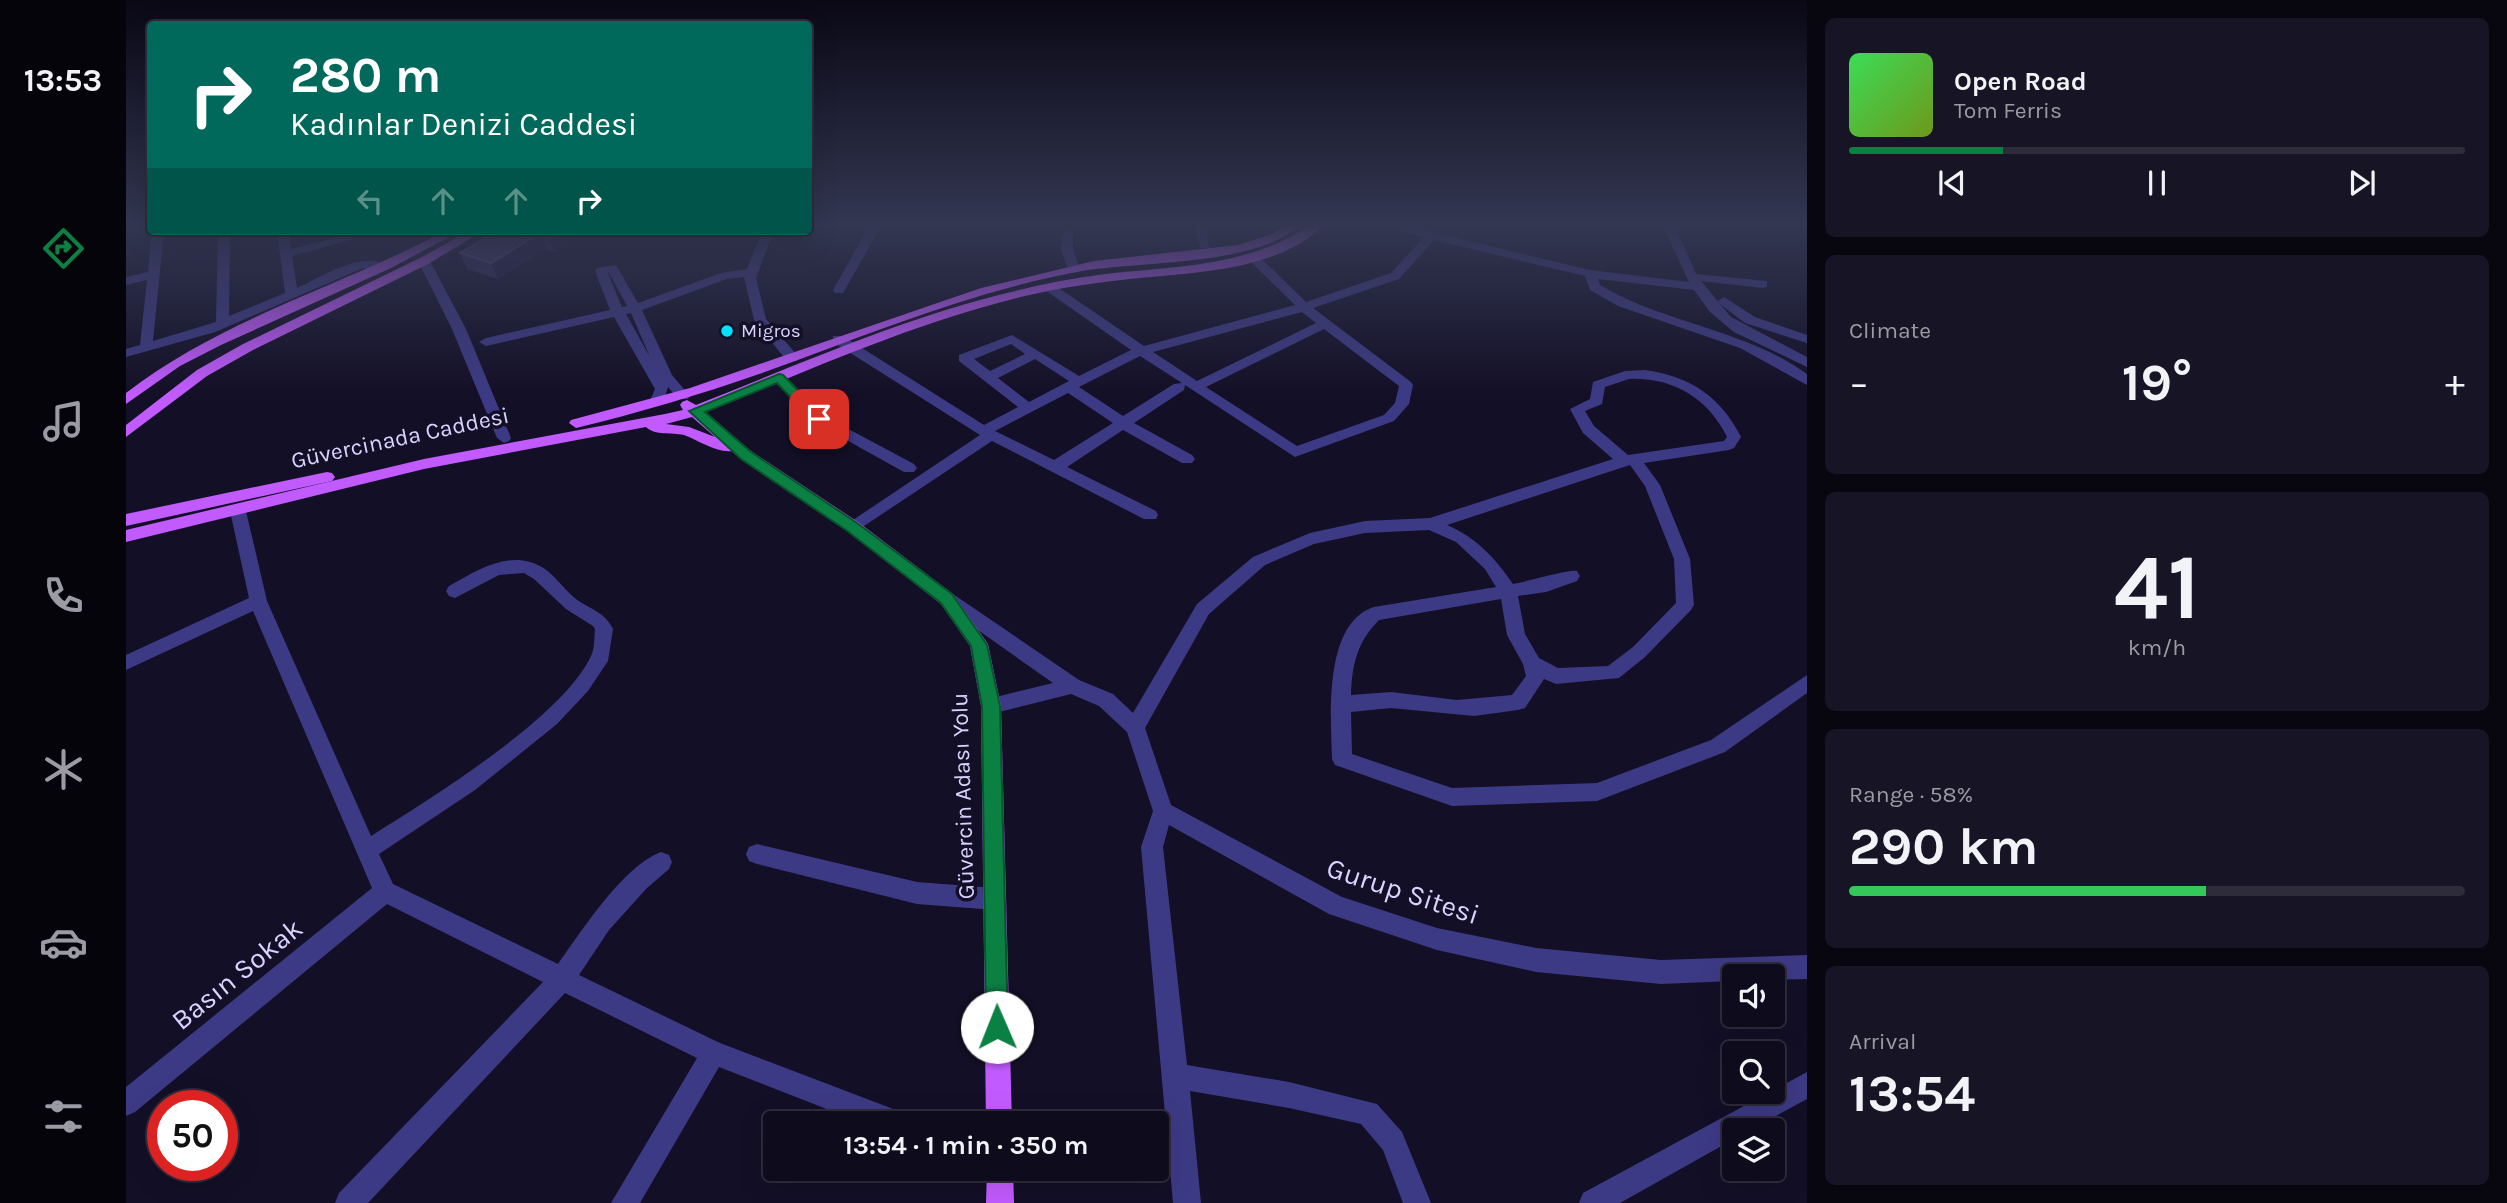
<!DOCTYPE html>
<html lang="en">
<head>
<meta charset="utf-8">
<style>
	body { margin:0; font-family:Karla,sans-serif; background:#171425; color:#f1f3f6; height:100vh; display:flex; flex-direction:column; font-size:26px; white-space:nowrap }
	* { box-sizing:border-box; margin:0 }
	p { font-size:23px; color:#9b9ba3 }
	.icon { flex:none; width:38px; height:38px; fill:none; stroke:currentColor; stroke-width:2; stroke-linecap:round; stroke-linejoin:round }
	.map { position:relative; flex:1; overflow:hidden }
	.sheet { display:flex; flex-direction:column; gap:18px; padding:18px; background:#08060f; width:700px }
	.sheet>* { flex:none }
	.guide { position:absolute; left:21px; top:21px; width:665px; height:214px; border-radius:7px; box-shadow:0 7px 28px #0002,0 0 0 2px #2e2b3b; background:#00695c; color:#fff; overflow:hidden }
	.fabs { position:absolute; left:1596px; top:964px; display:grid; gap:14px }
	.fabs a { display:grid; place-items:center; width:63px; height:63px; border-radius:7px; background:#0e0b1c; box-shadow:0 7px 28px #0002,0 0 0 2px #2e2b3b; font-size:35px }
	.speed { position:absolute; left:21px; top:1090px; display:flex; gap:14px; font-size:35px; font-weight:700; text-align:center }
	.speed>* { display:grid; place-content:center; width:91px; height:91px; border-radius:50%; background:#0e0b1c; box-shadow:0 7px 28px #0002,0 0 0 2px #2e2b3b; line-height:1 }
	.speed .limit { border:10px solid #d22; background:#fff; color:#111 }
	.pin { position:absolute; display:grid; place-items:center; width:60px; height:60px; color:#fff; margin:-30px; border-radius:14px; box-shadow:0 4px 10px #0006 }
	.me { position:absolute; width:77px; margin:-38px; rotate:359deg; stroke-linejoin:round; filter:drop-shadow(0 0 5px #0008) }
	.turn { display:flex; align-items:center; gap:24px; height:147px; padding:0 28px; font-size:32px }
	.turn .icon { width:91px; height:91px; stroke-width:2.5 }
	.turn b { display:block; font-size:49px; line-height:60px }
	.lanes { display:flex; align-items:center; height:66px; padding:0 28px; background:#0003; justify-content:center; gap:35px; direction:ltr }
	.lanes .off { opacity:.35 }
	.big { font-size:52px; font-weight:700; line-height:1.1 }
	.sheet .card { flex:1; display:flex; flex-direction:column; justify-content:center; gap:10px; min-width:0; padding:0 24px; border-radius:10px; background:#171425 }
	.sheet .dial { align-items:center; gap:0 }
	.dial b { font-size:91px; line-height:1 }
	.song { display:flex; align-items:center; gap:21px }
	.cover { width:84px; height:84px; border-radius:10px; background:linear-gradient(135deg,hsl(130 70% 55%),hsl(80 70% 35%)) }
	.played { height:7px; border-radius:4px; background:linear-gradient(90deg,#0b8043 25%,#2e2b3b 25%) }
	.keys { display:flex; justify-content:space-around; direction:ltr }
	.heat { display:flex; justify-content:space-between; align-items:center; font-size:38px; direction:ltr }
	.charge { height:10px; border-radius:5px; background:linear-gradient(90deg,#34c759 58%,#2e2b3b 0) }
	.trip { position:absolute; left:637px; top:1111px; width:406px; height:70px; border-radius:7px; background:#0e0b1c; box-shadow:0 7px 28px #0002,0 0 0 2px #2e2b3b; font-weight:700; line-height:70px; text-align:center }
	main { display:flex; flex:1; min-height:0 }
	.dock { display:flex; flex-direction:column; width:126px; justify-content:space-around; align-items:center; background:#06040b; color:#9b9ba3 }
	.dock .icon { width:49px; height:49px }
	.dock .on { color:#0b8043 }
	.dock b { font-size:32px; color:#f1f3f6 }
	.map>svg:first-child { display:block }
</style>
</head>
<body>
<main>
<nav class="dock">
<b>13:53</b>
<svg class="icon on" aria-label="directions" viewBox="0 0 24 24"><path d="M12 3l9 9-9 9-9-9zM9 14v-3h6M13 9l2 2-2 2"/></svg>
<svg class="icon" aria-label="music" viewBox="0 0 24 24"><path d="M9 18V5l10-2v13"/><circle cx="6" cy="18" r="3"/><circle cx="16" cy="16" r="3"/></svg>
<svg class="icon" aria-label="phone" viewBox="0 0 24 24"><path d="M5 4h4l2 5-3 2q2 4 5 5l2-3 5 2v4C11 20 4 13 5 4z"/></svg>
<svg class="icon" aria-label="climate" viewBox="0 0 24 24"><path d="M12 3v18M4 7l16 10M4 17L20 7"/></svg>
<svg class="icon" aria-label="car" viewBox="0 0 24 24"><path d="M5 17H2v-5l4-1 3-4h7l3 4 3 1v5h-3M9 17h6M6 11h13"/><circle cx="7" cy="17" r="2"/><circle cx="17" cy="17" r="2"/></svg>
<svg class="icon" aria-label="filters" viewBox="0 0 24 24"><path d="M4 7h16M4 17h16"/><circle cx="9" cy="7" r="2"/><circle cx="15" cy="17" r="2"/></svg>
</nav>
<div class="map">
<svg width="1681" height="1203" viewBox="0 0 1681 1203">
	<rect width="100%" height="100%" fill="#130f26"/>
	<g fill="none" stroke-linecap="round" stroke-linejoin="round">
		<!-- minor -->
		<g fill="#3d3a85" fill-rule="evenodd">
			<polygon points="8,226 24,226 9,233 1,233 1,229"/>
			<polygon points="743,226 755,226 717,293 709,293 707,290"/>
			<polygon points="1068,226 1080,226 1083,248 1075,248"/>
			<path d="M 1259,226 L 1280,226 L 1464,270 L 1563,282 L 1537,226 L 1549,226 L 1570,274 L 1641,281 L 1641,287 L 1637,288 L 1575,281 L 1605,317 L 1681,357 L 1681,367 L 1608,332 L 1584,312 L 1568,290 L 1472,279 L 1474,285 C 1539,324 1619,329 1681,374 L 1681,385 L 1614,348 L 1492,306 L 1464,290 L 1459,276 L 1308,240 L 1273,279 L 1187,308 L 1285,382 L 1287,385 L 1283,404 L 1268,421 L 1169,457 L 1059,385 L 1058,390 L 1008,423 L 1066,455 L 1069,459 L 1066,463 L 1056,463 L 997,430 L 941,467 L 1030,511 L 1032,515 L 1030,519 L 1018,519 L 866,441 L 732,530 L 726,532 L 718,526 L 854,435 L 707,342 L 707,336 L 717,336 L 858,425 L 892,407 L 833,361 L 833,355 L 886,335 L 953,376 L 1005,350 L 919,290 L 919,284 L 927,284 L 1018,346 L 1169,305 L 1123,260 L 1123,254 L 1131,254 L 1180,302 L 1265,273 L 1298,237 ZM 1176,312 L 1190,323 L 1071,381 L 1027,352 ZM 1198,329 L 1273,386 L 1269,403 L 1258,415 L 1171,446 L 1080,387 ZM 885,344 L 899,354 L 864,371 L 848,359 ZM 1014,356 L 1056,383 L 1048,384 L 997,416 L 953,387 ZM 909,359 L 943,381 L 903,402 L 872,378 ZM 942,393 L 987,423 L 928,460 L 869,431 Z"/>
			<polygon points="937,230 947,232 947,250 954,269 952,272 942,269 935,250"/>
			<path d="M 26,231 L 38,231 L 27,341 L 90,322 L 92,231 L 104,231 L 103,316 L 159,293 L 151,231 L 163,231 L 165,249 L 216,236 L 219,231 L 231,231 L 224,240 L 166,256 L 171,288 C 195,277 239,248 263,267 L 257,271 L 237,268 L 89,332 L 0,357 L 0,349 L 14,345 L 21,280 L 0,285 L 0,277 L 22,272 Z"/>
			<path d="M 636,231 L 648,231 L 630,278 L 640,319 L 671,355 L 671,361 L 661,361 L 628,320 L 618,277 L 601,279 L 516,310 L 546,375 L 564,396 L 562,399 L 552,399 L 542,387 L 537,403 L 530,407 L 523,403 L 529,389 L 488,317 L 360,346 L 353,342 L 360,338 L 484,310 L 469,271 L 471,268 L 490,265 L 512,303 L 595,273 L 621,269 ZM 482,273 L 483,273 L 501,306 L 496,307 ZM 505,313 L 524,357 L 500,314 Z"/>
			<polygon points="298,257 304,261 340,329 385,438 383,441 378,443 371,438 326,329 292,261"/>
			<polygon points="1598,297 1629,317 1681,335 1681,343 1619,323 1594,304 1592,301"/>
			<path d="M 1519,370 C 1564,376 1595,397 1615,437 L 1608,448 L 1603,450 L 1518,463 L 1534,485 L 1564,559 L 1568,605 L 1565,610 L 1519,657 L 1493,678 L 1430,684 L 1418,679 L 1399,708 L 1392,710 L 1348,716 L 1265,708 L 1225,712 L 1226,754 L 1326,788 L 1471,783 L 1585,740 L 1681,675 L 1681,693 L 1599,752 L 1471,801 L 1326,806 L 1209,765 L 1206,759 C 1205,718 1197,623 1248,607 L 1370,587 L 1359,569 L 1330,542 L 1303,530 L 1239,533 L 1188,544 L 1139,565 L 1083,614 L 1019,728 L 1045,805 L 1216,897 L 1311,928 L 1410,948 L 1535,960 L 1681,955 L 1681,979 L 1647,980 L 1647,976 L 1608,976 L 1608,981 L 1535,984 L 1410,972 L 1311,950 L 1203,914 L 1043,825 L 1037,847 L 1061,1065 L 1163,1082 L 1251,1104 L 1276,1132 L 1305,1203 L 1277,1203 L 1257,1150 L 1235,1124 L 1163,1108 L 1064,1091 L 1075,1203 L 1047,1203 L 1015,847 L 1027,811 L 1001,732 L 973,706 L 945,694 L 865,714 L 858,712 L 855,706 L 858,700 L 927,683 L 815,604 L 812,599 L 815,594 L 827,594 L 953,680 L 987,694 L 1007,713 L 1071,604 L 1127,557 L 1184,533 L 1239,521 L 1304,518 L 1487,459 L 1457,433 L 1444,409 L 1464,399 L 1467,382 L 1499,371 ZM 1503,379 C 1546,377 1582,398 1601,437 L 1598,441 L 1502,455 L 1468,426 L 1459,411 L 1476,404 L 1479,387 ZM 1504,465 L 1519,486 L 1548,559 L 1550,603 L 1507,647 L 1482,666 L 1432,668 L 1413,658 L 1399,634 L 1392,596 L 1420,592 L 1451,581 L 1454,576 L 1451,571 C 1443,569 1400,582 1387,584 C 1369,558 1351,538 1321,525 ZM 1375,599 L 1381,635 L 1397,664 L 1400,676 L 1386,695 L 1331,700 L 1265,692 L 1225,695 C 1226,665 1231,642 1253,620 Z"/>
			<polygon points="653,374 658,375 698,416 788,464 791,468 788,472 778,472 688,422 648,381 648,375"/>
			<path d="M 112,505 L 120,511 L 141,601 L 245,836 C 304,799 437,717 465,656 C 469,648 468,637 469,629 L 467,626 L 440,609 L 408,579 L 398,573 L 373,575 L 329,598 L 323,596 L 320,591 L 323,586 C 352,570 386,547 419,569 C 430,577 439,590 450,599 C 465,610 478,611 487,629 L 482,661 L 462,691 L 431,724 L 349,790 L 253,854 L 267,884 L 432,964 C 455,932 497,866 535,852 L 543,855 L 546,862 L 543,869 L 521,888 L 483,930 L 453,975 L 594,1043 L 783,1115 L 787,1124 L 739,1124 L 593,1067 L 514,1203 L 485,1203 L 571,1058 L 439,993 L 242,1203 L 209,1203 L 213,1193 L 417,982 L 261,904 L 9,1112 L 0,1116 L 0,1087 L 246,888 L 127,611 L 0,670 L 0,655 L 123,598 L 104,511 Z"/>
			<polygon points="631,844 791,882 869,888 877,891 880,899 877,907 869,910 791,904 631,864 623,861 620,854 623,847"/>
			<polygon points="1681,1072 1681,1099 1624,1130 1608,1130 1608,1139 1494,1203 1453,1203 1457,1193"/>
		</g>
		<!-- major -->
		<g fill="#c25bff" fill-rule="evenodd">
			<path d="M 1158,226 L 1172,226 C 1130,266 1014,261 956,271 C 845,291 739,336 633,374 C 573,395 512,413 450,428 L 443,423 L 445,420 L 564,388 L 855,288 L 968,261 L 1112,245 L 1146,234 Z"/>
			<path d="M 1183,226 L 1197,226 C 1157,265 1089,271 1036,276 C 990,280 945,285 899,296 C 789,322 684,370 579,412 L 625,451 L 732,522 L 827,594 L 862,644 L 875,706 L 886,1124 L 860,1124 L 855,706 L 844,646 L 815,604 L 720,530 L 606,451 C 590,453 572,440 558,435 C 546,432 529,436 520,427 L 298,469 L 0,542 L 0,530 L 298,459 L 539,414 L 557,410 L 554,405 L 556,402 L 561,400 L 570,405 C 674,364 776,318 885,292 C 916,284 947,278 979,274 C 1050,266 1121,267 1183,226 ZM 566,417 L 589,437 L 563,427 L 540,424 Z"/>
			<path d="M 319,231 L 334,231 L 265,268 L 95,345 L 54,366 L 0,404 L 0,393 C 95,319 214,287 319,231 Z"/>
			<polygon points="343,231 357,231 302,264 127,350 81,376 0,437 0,425 71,370 117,344 294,258"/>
			<polygon points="201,472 206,473 209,477 206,481 0,526 0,514"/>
			<polygon points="861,1169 887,1169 888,1203 860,1203"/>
		</g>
	</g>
	<!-- wall -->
	<polygon fill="#312854" points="371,231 463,231 428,252 420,249 372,279 341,269 334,253"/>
	<!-- shaded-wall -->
	<g fill="#1d163a">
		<polygon points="430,231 463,231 428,252 423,236"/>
		<polygon points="414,233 420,249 372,279 365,263"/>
	</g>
	<!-- building -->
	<polygon fill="#433a66" stroke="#5a527e" stroke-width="2" points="371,231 430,231 423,236 414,233 365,263 334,253"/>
	<!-- sky -->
	<linearGradient id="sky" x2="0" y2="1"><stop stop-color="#0a0815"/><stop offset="0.57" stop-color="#333752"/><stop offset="1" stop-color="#333752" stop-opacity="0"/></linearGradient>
	<rect width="1681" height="395" fill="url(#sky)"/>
	<!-- route -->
	<polygon fill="#0b8043" stroke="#07532c" stroke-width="2" points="653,374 657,375 697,416 697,422 688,422 651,383 579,412 625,452 731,523 826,594 861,645 874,706 882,1027 879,1035 871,1038 863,1035 860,1027 856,706 845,646 815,603 720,530 615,459 563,411"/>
	<!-- markers -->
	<circle fill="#00e5ff" stroke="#130f26" stroke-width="2.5" cx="601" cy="331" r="7"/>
	<g text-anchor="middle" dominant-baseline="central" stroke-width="7" stroke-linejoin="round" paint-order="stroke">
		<!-- far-poi labels -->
		<g font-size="19" fill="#d9d4ff" stroke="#130f26" text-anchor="start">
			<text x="615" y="331">Migros</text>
		</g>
		<!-- street labels -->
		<g font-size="23" fill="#d9d4ff" stroke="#130f26">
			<text transform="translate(274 438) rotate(-12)">Güvercinada Caddesi</text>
			<text transform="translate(837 796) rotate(-92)">Güvercin Adası Yolu</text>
		</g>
		<!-- near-street labels -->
		<g font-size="28" fill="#d9d4ff" stroke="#130f26">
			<text transform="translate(1277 891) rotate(18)">Gurup Sitesi</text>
			<text transform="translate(111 974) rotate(-39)">Basın Sokak</text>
		</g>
	</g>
</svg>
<div class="fabs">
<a><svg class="icon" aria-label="sound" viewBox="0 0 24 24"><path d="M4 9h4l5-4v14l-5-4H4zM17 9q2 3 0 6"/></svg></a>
<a><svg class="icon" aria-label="search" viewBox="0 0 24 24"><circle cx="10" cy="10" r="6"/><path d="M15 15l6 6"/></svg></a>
<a><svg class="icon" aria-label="layers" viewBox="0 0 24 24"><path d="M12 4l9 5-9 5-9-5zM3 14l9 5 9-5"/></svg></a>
</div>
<div class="speed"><div class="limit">50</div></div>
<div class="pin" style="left:693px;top:419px;background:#d93025"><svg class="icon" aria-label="arrive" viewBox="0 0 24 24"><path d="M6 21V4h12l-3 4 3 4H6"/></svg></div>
<svg class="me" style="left:871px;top:1027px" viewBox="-20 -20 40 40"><circle r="19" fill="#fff"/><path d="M0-13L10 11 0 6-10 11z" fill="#0b8043"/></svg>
<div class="trip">13:54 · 1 min · 350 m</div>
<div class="guide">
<div class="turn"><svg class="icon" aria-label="right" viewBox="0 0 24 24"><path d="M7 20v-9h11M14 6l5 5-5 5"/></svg><div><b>280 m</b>Kadınlar Denizi Caddesi</div></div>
<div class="lanes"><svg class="icon off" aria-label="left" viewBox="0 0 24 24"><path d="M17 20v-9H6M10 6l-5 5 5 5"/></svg><svg class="icon off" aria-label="ahead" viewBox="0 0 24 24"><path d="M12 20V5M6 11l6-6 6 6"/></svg><svg class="icon off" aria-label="ahead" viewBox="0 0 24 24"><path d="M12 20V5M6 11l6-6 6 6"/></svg><svg class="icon" aria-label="right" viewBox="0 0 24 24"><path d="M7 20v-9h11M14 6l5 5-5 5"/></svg></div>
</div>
</div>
<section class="sheet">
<div class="card">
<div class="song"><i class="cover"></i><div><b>Open Road</b><p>Tom Ferris</p></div></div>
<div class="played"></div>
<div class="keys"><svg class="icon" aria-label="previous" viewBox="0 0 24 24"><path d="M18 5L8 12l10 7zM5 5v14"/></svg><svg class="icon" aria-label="pause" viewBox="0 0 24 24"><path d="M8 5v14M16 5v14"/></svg><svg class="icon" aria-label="next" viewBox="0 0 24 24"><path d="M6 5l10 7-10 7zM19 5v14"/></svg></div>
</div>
<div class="card"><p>Climate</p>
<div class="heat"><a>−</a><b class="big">19°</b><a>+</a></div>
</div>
<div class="card dial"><b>41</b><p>km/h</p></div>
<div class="card"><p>Range · 58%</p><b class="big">290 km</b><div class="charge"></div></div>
<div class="card"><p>Arrival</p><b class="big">13:54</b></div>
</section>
</main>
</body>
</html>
